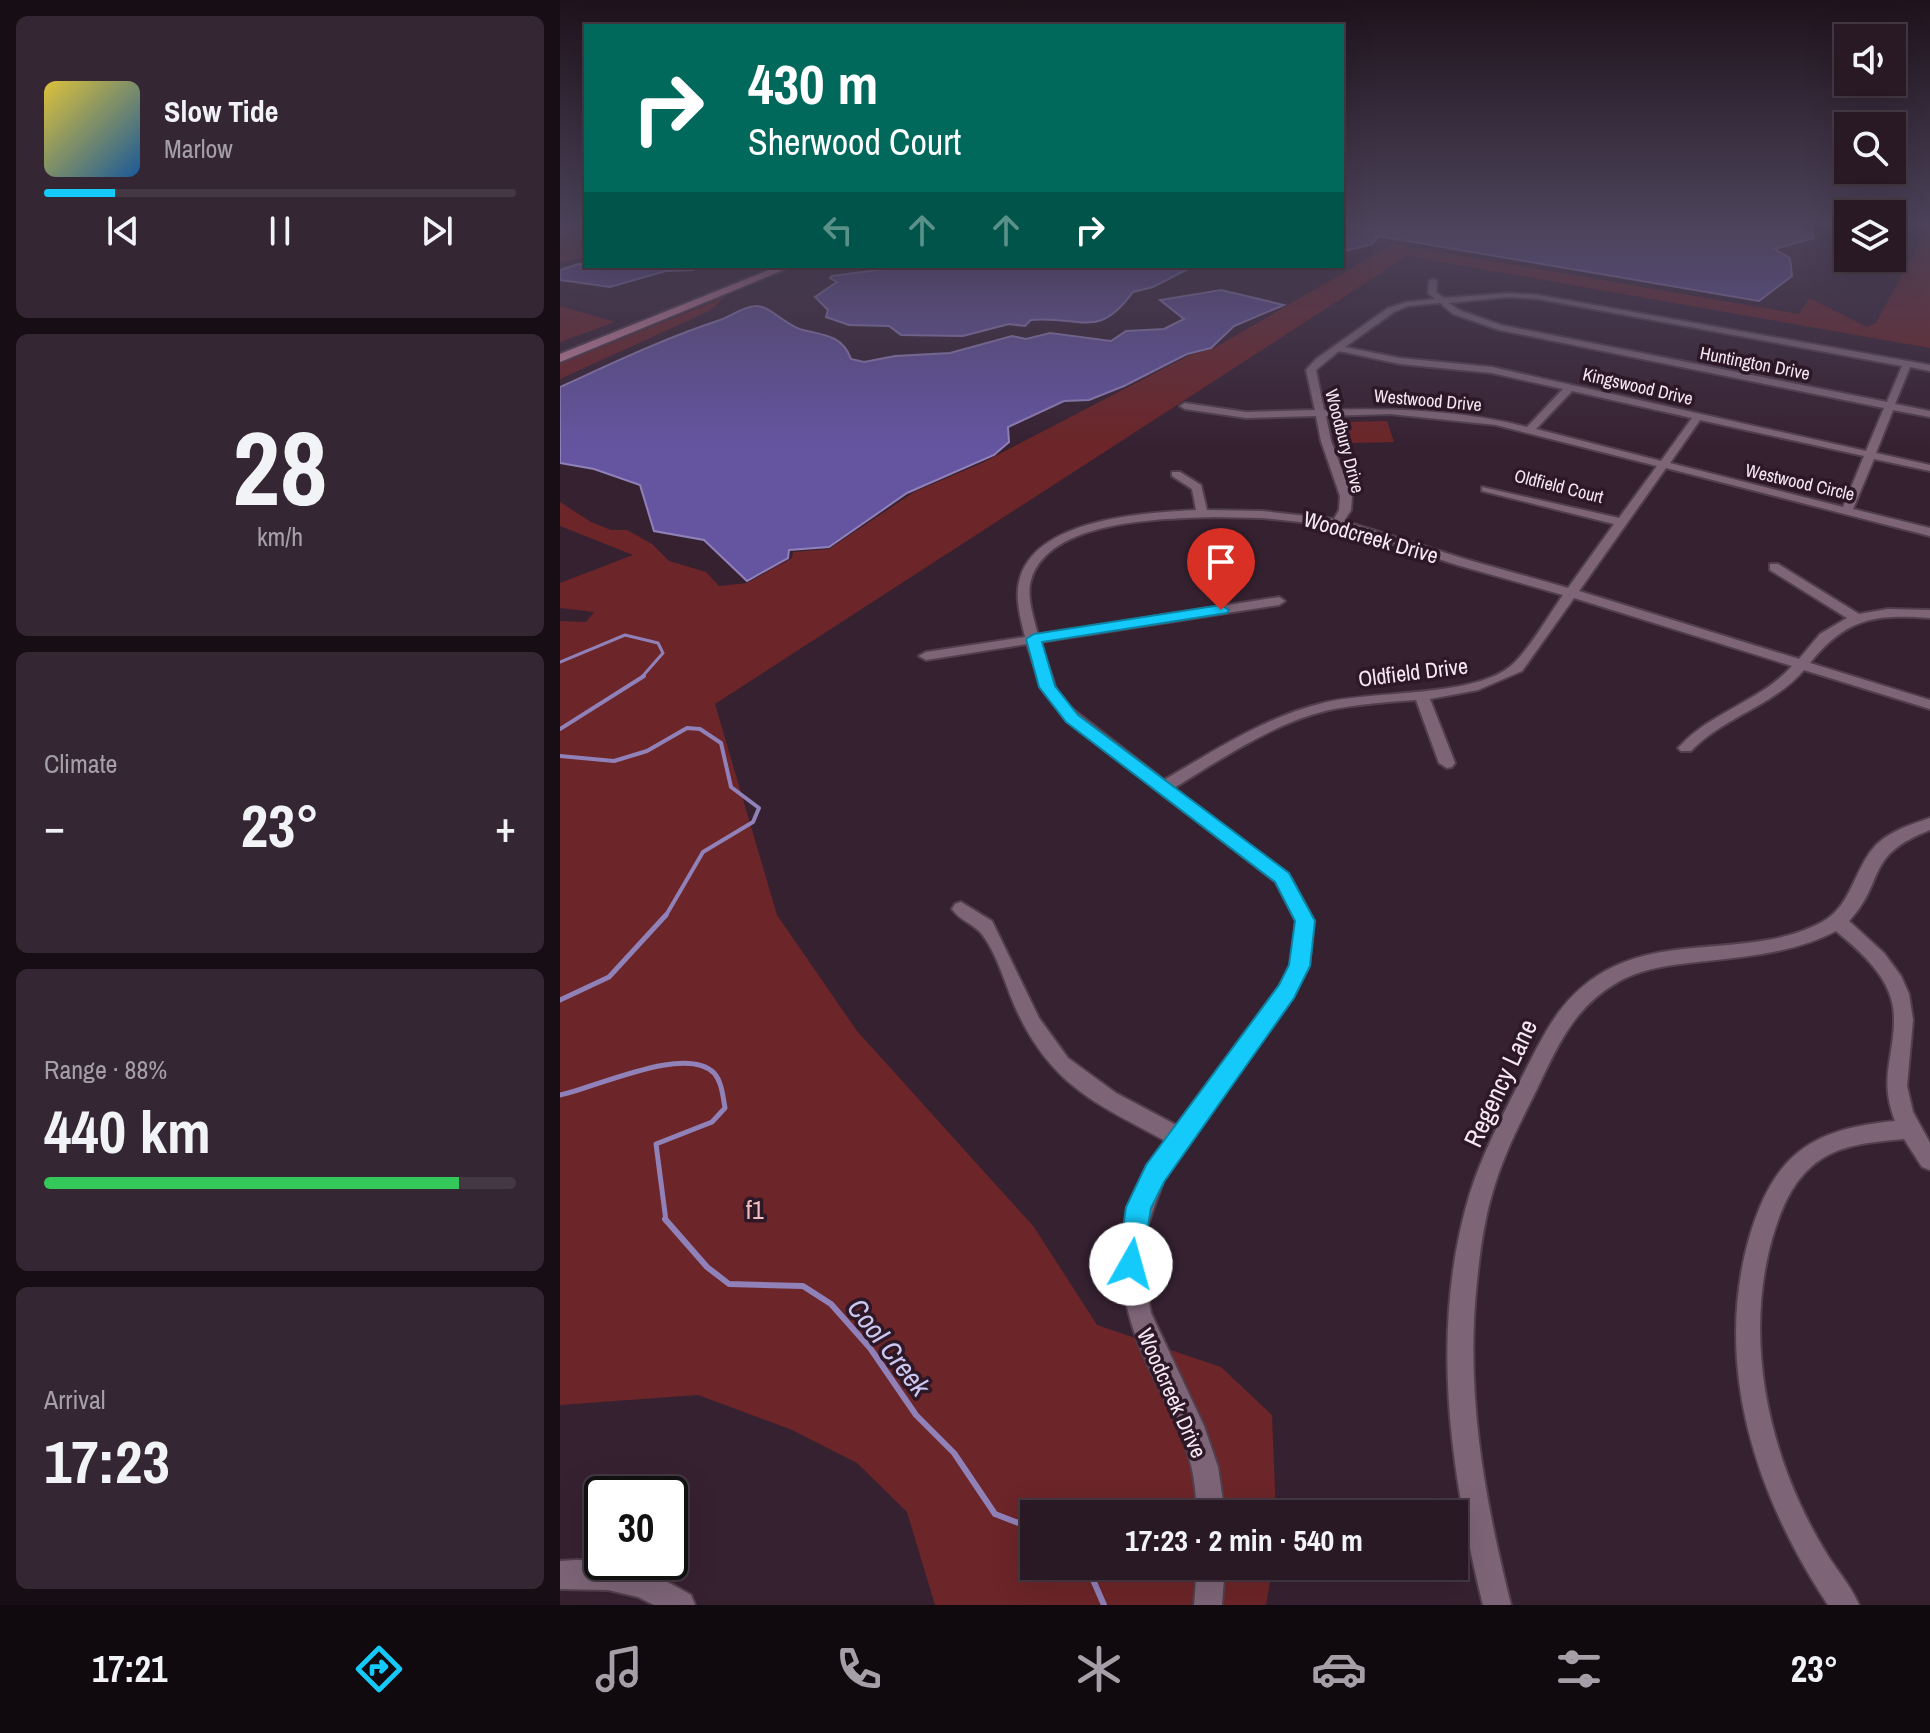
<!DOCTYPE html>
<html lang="en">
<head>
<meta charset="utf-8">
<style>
	body { margin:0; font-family:"Archivo Narrow",sans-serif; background:#342632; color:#f1f3f6; height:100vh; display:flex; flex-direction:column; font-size:30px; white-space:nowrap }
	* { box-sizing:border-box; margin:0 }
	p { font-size:26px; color:#a5a0a7 }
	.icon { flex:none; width:44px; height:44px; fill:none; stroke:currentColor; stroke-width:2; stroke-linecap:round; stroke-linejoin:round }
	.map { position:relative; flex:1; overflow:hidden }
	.side { display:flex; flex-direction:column; gap:16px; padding:16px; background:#160e14; width:560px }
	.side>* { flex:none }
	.banner { position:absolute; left:24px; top:24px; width:760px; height:244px; border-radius:0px; box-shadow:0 8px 32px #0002,0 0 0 2px #443842; background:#00695c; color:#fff; overflow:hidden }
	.controls { position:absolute; left:1274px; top:24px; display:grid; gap:16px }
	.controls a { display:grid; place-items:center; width:72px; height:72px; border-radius:0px; background:#281925; box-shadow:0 8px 32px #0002,0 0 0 2px #443842; font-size:40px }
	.speed { position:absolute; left:24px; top:1476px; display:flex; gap:16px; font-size:40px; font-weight:700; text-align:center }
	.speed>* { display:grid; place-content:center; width:104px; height:104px; border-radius:50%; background:#281925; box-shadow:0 8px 32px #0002,0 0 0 2px #443842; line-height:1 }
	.speed .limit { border:4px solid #111; border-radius:12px; background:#fff; color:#111 }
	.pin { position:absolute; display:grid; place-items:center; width:68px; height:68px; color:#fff; margin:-82px -34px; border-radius:50% 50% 50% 0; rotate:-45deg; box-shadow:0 0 8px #0007 }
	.pin .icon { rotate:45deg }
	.me { position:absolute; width:88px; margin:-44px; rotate:7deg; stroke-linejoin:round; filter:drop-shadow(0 0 6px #0008) }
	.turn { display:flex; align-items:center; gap:28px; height:168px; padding:0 32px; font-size:36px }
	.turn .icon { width:104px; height:104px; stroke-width:2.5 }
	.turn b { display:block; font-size:56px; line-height:68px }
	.lanes { display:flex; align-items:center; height:76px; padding:0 32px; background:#0003; justify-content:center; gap:40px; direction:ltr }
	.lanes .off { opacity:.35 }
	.big { font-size:60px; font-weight:700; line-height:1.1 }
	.side .tile { flex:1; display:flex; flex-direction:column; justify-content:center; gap:12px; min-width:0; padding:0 28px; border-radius:12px; background:#342632 }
	.side .dial { align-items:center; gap:0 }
	.dial b { font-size:104px; line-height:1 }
	.song { display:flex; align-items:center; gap:24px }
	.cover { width:96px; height:96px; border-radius:12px; background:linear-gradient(135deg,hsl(50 70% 55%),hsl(210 70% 35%)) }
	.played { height:8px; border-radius:4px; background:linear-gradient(90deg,#14cafb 15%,#443842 15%) }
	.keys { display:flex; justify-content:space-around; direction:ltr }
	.heat { display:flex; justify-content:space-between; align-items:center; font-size:44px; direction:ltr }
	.charge { height:12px; border-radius:6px; background:linear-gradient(90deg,#34c759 88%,#443842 0) }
	.trip { position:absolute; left:460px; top:1500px; width:448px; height:80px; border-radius:0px; background:#281925; box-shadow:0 8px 32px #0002,0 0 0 2px #443842; font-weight:700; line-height:80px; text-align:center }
	.dock { display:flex; height:128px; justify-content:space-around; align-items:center; background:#100a0f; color:#a5a0a7 }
	.dock .icon { width:56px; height:56px }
	.dock .selected { color:#14cafb }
	.dock b { font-size:36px; color:#f1f3f6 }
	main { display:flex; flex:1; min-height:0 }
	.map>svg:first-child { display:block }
</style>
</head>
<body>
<main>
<section class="side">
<div class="tile">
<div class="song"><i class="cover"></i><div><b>Slow Tide</b><p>Marlow</p></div></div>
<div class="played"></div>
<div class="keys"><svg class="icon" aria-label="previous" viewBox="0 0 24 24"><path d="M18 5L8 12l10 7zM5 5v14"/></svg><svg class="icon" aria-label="pause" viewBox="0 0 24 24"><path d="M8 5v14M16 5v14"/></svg><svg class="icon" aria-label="next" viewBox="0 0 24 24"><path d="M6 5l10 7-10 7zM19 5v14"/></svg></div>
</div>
<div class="tile dial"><b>28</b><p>km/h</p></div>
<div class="tile"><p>Climate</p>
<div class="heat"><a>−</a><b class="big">23°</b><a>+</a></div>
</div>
<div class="tile"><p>Range · 88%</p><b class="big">440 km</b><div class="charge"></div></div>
<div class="tile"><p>Arrival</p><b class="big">17:23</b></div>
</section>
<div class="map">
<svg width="1370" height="1605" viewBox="0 0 1370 1605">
	<rect width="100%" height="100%" fill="#362131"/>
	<!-- green -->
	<g fill="#6c2528">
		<polygon points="0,223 26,223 26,257 0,263"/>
		<polygon points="1367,229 1370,229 1370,348 847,256 155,704 217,915 297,1031 474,1227 537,1325 661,1367 712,1415 716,1514 474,1514 474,1566 713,1566 706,1605 375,1605 347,1512 297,1463 232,1430 138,1395 0,1405 0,621 26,622 34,612 0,608 0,583 73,555 0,526 0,502 31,522 51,530 67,530 92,544 109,561 146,572 159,586 187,583 232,558 233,552 269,549 354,492 422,463 628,356 656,347 833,244 1239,314 1249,298 1307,327 1316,323"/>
		<polygon points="165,297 149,311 0,379 0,364"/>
		<polygon points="0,306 55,322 0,342"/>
		<polygon points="827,421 834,442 791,443 785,422"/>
	</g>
	<!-- water -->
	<g fill="#6555a1" stroke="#9081b9" stroke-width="2">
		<polygon points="782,223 1243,223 1250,224 1254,238 1214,249 1230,258 1232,276 1199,301 818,236 812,244 782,252"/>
		<polygon points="18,264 127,266 132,270 106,271 50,287 0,280 0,270"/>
		<path d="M 349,266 L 627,266 L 628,269 L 593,287 L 573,292 C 538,340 523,316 471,320 L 465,326 L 449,324 L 403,336 L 341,335 L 329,326 L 289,325 L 266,317 L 268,310 L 255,297 L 277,282 L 270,278 L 272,276 Z"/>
		<path d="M 661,290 L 724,305 L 674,326 L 651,348 L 627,354 L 564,386 L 529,400 L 504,401 L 448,427 L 449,442 L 434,455 L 347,493 L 269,547 L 229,550 L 228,558 L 187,581 L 144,540 L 94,531 L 80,485 L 34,469 L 0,463 L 0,387 C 53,363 105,338 160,320 C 171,316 183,307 195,306 C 209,304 225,326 243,330 C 265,335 283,336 291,359 L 304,362 L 335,356 L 390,353 L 452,336 L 466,339 L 490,333 L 551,341 L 566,331 L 604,329 L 624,319 L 600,300 Z"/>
	</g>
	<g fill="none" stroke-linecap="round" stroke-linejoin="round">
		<!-- stream-far3 -->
		<polyline stroke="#9081b9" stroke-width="3" points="0,662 65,635 98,643 103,653 81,678"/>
		<!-- stream-far2 -->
		<g stroke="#9081b9" stroke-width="4">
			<polyline points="0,729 84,676"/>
			<polyline points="0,756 54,761 87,751 127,728 140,729 161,743 171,787 199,808 193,822 143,852 105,917"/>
		</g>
		<!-- stream-far1 -->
		<g stroke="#9081b9" stroke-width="5">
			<polyline points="0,1000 49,977 106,915"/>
			<path d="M 0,1095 C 35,1088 126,1044 154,1073 C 162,1082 163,1097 165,1108 L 152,1122 L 96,1144 L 106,1221"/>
		</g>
		<!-- stream -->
		<g stroke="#9081b9" stroke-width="6">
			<polyline points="105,1219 147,1267 169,1284 243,1286 271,1304 310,1348 356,1415 394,1453 435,1514 474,1529"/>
			<polyline points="527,1566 544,1605"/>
		</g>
		<!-- minor casing -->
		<g stroke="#513f4d" stroke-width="4">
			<g id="minor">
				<polygon points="1352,223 1370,223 1370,227"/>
				<path d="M 873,279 L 877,281 L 876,292 L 884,298 L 949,293 L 978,295 L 1370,365 L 1370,371 L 1350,367 L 1335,404 L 1370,411 L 1370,417 L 1333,410 L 1316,453 L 1370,465 L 1370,471 L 1314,459 L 1293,509 L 1370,528 L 1370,536 L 1106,468 L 1019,591 L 1239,659 L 1260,634 L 1287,618 L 1210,570 L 1210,564 L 1218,564 L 1299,614 L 1328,609 L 1370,610 L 1370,618 C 1315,614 1286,618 1250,663 L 1370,700 L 1370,709 L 1244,670 C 1213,706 1164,717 1131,751 L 1121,751 L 1118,748 L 1121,745 C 1153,711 1201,701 1232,666 L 1014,598 L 962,671 L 918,690 L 870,699 L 895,763 L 892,767 L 887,768 L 879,763 L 856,700 C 827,702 798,704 769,710 C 713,723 663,758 614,788 L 731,878 L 754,921 L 749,966 L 733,997 L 604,1179 L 587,1227 L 583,1273 L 591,1313 L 644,1426 L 658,1467 L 665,1514 L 637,1514 C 636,1498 635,1481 631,1465 C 622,1427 601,1394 585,1359 C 549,1278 554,1213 606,1141 C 537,1104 492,1086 457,1011 C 446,988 437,951 420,932 C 412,923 399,920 392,909 L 395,904 L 401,902 L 432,921 L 479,1018 L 508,1058 L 556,1093 L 618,1126 L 719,987 L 731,966 L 736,921 L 716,882 L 507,721 L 482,689 L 467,644 L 366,660 L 359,656 L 366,652 L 465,637 C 461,620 455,599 459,582 C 473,518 585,513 636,510 L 632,489 L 612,476 L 612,472 L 620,472 L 641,485 L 647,510 L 702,511 L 774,519 L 779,510 L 780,496 L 761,441 L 756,416 L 686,418 L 625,409 L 620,406 L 625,403 L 686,412 L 755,410 L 746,370 L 756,359 L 828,308 L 847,302 L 875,299 L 868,293 L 869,281 ZM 949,297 L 978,299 L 1342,366 L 1327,402 L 941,325 L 899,310 L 889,303 ZM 880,303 L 893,314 L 939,330 L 1324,408 L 1306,451 L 932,367 L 840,358 L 785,347 L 834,312 L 848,306 ZM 779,351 L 840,364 L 932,373 L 1003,389 L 967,427 C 901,410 832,408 764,410 L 756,370 ZM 1012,391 L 1132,418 L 1101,461 L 976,429 ZM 830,414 L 936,425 L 1097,466 L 1059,518 L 922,487 L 922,491 L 1054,524 L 1008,588 L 905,559 L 784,521 L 791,510 L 792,496 L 771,441 L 766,416 ZM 1140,420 L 1304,456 L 1283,507 L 1110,463 ZM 654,517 L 702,518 L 778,526 L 897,565 L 1003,595 C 989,615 970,648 953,664 C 917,698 812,690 763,703 C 705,717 655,750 604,780 L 510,707 L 496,689 L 480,642 L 719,605 L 725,601 L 719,597 L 478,635 C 474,619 466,596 471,580 C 489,519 603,519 654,517 Z"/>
				<path d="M 1370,818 L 1370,830 C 1303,856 1327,880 1289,921 L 1324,953 L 1341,976 L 1349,994 L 1353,1020 L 1347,1086 L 1353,1112 L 1370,1143 L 1370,1170 L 1362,1167 L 1344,1139 C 1313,1142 1277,1144 1252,1166 C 1230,1185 1220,1212 1212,1239 C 1190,1318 1200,1402 1229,1478 C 1240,1506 1254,1534 1270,1559 C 1280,1574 1292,1588 1299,1605 L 1268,1605 C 1196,1496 1152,1365 1190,1235 C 1215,1153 1252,1129 1335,1121 C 1318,1076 1335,1058 1334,1016 C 1333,979 1302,953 1276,931 C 1236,952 1191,956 1147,961 C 1118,964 1084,967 1058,982 C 1013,1008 998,1045 976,1091 C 960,1123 943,1156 933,1191 C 924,1220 920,1251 917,1281 C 905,1392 924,1497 951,1605 L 923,1605 C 890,1471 869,1328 910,1193 C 922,1155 941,1119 959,1083 C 983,1037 998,998 1045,971 C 1111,934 1196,958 1262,922 C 1292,906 1294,868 1316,845 C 1330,831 1352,824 1370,818 Z"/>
				<path d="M 17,1560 C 58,1561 95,1573 131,1595 L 135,1605 L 94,1605 L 78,1597 L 48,1590 L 0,1589 L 0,1561 Z"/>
				<polygon points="637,1566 665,1566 662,1605 634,1605"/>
			</g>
		</g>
		<!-- major casing -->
		<g stroke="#513f4d" stroke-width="4">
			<polygon id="major" points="219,266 233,266 0,362 0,354"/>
		</g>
		<!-- minor -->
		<use href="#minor" fill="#7d6577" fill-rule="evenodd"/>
		<!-- major -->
		<use href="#major" fill="#c6819c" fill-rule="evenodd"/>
	</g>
	<!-- sky -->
	<linearGradient id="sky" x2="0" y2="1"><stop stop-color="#1e121b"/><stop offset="0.5" stop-color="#4c435a"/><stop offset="1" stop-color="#4c435a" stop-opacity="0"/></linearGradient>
	<rect width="1370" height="448" fill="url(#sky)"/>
	<!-- route -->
	<polygon fill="#14cafb" stroke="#0d83a3" stroke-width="2" points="661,605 669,610 667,613 482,642 495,686 518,715 729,873 755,921 750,966 734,998 604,1182 591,1208 580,1273 571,1277 561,1273 558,1264 566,1207 586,1165 719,985 729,965 735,921 715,882 506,722 479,687 466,639 474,634"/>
	<g text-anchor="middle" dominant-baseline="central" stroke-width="7" stroke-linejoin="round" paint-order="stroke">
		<!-- far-street labels -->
		<g font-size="18" fill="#f6e8f2" stroke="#2c1827">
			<text transform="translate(1195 363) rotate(11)">Huntington Drive</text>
			<text transform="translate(1078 386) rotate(13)">Kingswood Drive</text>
			<text transform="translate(868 400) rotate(5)">Westwood Drive</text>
			<text transform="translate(785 441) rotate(75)">Woodbury Drive</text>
			<text transform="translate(1240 482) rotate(13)">Westwood Circle</text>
			<text transform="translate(999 486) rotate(14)">Oldfield Court</text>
		</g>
		<!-- street labels -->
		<g font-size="22" fill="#f6e8f2" stroke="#2c1827">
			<text transform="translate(811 537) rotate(16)">Woodcreek Drive</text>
			<text transform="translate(853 672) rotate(-7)">Oldfield Drive</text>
			<text transform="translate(612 1393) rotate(66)">Woodcreek Drive</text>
		</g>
		<!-- near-street labels -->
		<g font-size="26" fill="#f6e8f2" stroke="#2c1827">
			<text transform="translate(940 1083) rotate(-65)">Regency Lane</text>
		</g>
		<!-- near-park labels -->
		<g font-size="26" fill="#f1bebd" stroke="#2c1827">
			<text x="195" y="1209">f1</text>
		</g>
		<!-- near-water labels -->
		<g font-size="28" font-style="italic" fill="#ccc7f1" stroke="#2c1827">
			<text transform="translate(329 1347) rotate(52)">Cool Creek</text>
		</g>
	</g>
</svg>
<div class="controls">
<a><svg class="icon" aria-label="sound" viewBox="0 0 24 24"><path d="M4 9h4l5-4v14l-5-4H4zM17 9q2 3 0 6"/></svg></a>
<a><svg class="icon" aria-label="search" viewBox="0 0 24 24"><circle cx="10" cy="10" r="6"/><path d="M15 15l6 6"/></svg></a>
<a><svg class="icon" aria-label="layers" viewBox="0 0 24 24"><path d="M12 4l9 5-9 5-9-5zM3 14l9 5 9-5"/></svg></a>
</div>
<div class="speed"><div class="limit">30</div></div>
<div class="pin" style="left:661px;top:610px;background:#d93025"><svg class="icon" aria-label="arrive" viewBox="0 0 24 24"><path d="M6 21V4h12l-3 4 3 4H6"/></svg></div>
<svg class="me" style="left:571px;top:1264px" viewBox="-20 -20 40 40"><circle r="19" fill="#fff"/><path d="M0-13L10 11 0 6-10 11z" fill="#14cafb"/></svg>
<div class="trip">17:23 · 2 min · 540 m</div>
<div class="banner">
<div class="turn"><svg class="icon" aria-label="right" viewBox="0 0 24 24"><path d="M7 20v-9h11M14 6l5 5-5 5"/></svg><div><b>430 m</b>Sherwood Court</div></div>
<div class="lanes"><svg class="icon off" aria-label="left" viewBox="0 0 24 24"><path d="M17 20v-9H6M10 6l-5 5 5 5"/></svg><svg class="icon off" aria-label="ahead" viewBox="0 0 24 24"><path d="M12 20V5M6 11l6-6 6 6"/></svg><svg class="icon off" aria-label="ahead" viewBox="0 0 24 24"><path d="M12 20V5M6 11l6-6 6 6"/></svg><svg class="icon" aria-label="right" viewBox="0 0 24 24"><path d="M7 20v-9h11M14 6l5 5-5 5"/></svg></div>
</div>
</div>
</main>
<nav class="dock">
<b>17:21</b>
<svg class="icon selected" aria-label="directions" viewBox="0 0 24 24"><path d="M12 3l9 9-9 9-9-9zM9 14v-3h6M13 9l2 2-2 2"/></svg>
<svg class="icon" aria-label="music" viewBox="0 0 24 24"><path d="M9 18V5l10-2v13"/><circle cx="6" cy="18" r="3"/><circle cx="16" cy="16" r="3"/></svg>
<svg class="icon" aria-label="phone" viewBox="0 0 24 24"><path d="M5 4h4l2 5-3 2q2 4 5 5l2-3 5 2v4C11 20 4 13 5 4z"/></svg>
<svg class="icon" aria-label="climate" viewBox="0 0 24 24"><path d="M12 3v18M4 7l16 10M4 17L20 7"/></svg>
<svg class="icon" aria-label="car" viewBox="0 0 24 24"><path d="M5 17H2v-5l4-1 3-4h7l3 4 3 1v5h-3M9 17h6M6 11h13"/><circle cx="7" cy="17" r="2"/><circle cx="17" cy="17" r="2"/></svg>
<svg class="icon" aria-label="filters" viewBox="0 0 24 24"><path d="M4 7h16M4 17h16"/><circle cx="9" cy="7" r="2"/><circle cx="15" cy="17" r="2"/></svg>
<b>23°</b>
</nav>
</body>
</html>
